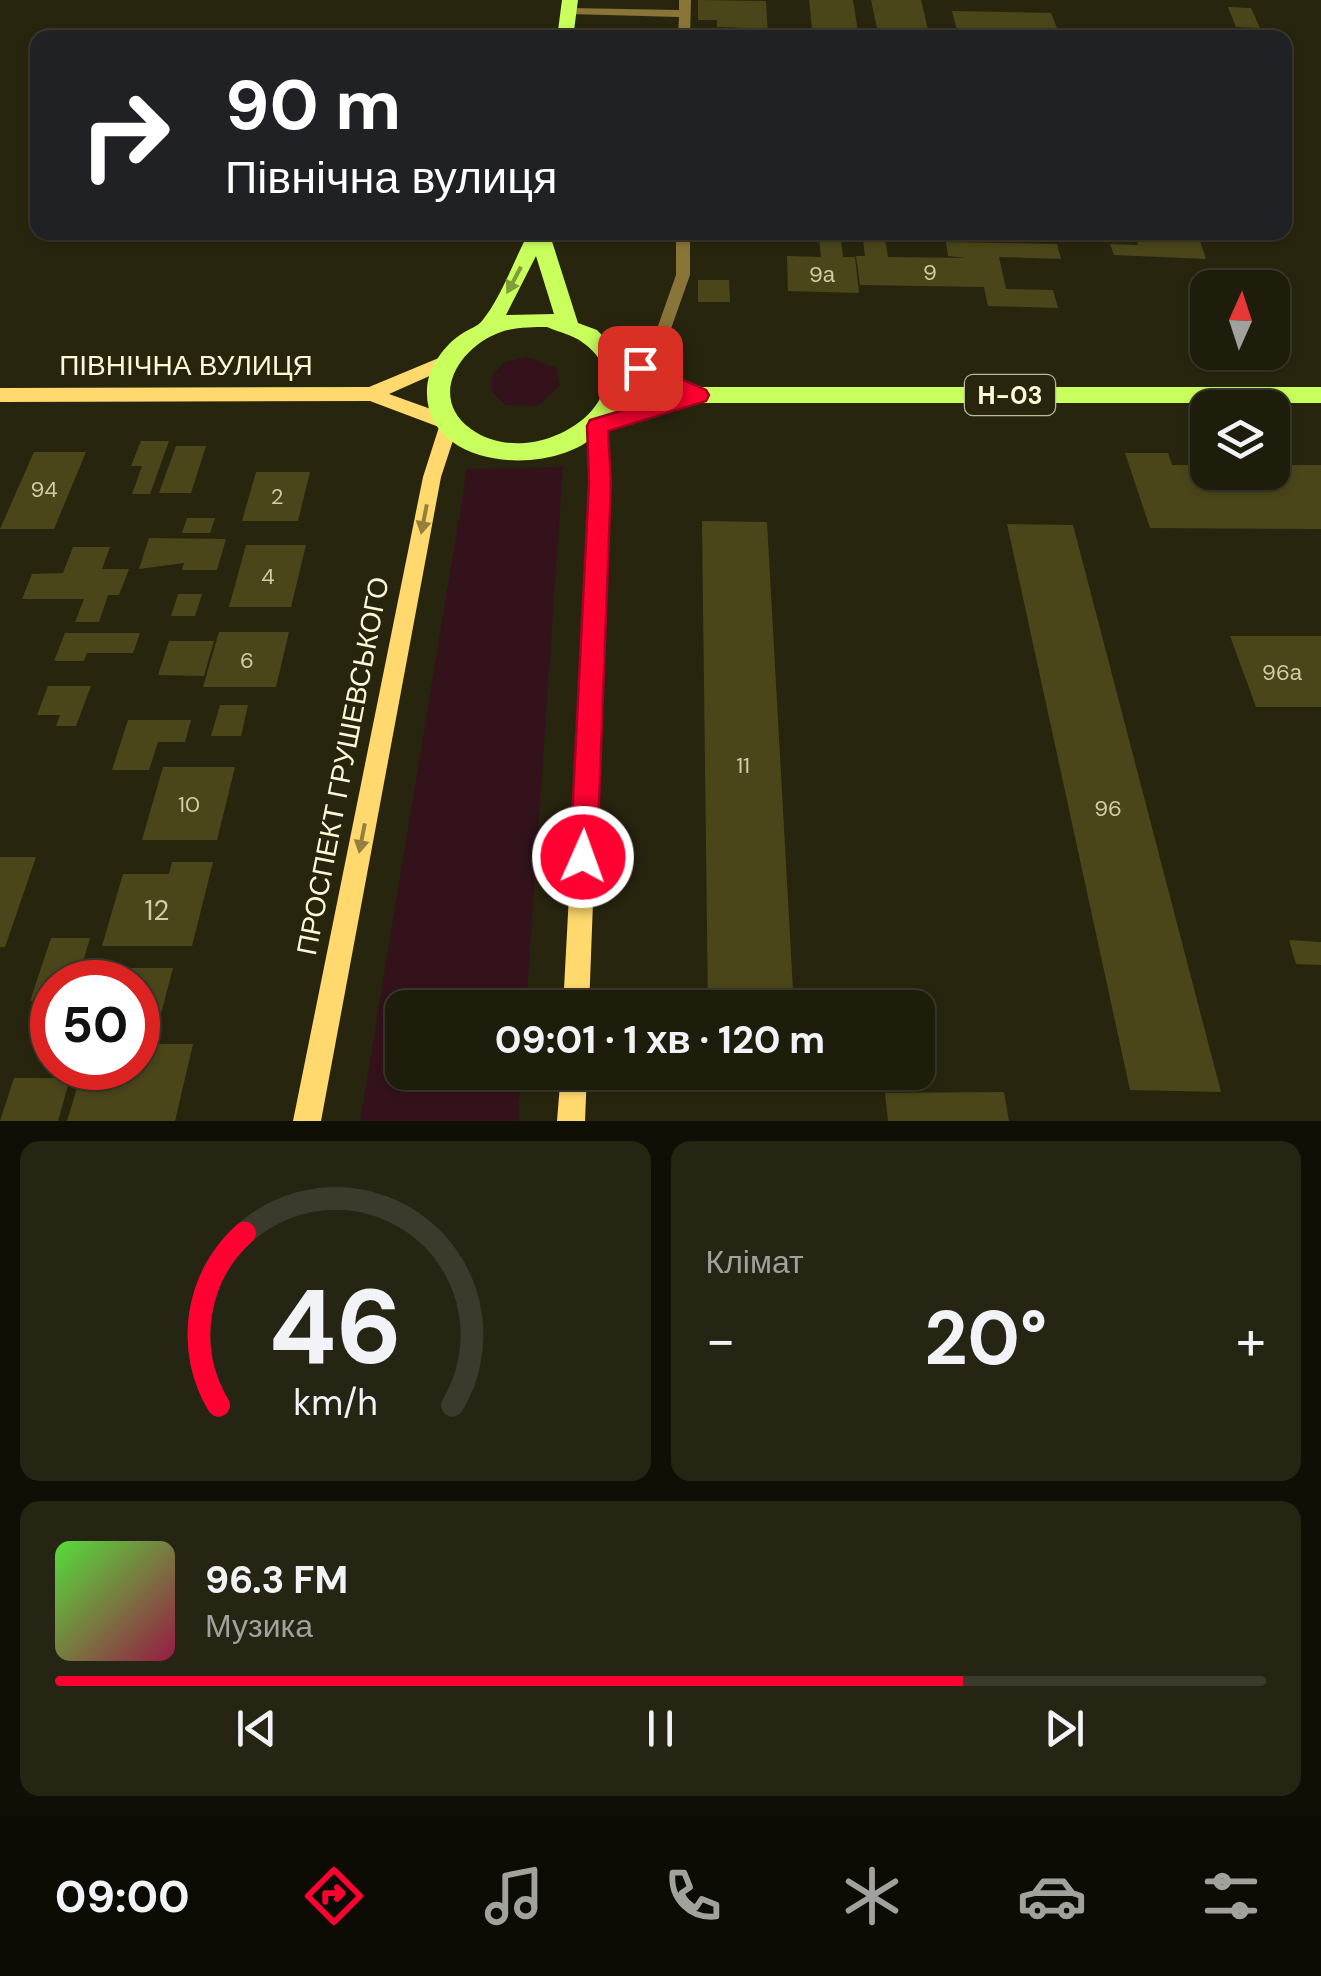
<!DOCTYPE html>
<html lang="uk">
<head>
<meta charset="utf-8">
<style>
	body { margin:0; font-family:"DM Sans",sans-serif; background:#262514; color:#f1f3f6; height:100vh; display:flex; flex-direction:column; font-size:38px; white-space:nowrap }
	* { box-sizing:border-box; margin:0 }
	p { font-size:32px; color:#a1a19d }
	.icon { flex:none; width:55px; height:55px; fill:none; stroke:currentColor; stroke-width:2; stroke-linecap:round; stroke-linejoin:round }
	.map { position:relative; height:1121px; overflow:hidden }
	.side { display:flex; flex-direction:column; gap:20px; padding:20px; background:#100f06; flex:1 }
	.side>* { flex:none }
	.top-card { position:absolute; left:30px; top:30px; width:1262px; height:210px; border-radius:20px; box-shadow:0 2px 8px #0004,0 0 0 2px #3c3a2c; background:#202124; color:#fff; overflow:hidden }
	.needle { width:65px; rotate:3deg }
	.controls { position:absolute; left:1190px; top:270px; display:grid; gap:20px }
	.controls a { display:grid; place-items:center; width:100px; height:100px; border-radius:20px; background:#1e1c0b; box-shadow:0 2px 8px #0004,0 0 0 2px #3c3a2c; font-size:50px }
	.speed { position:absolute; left:30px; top:960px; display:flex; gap:20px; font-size:50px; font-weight:700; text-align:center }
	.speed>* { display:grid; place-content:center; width:130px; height:130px; border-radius:50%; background:#1e1c0b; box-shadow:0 2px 8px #0004,0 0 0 2px #3c3a2c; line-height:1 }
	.speed .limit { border:15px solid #d22; background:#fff; color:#111 }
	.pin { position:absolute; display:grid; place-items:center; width:85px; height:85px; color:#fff; margin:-42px; border-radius:20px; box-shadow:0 5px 15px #0006 }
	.me { position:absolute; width:110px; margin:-55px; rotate:2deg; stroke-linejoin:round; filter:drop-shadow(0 0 8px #0008) }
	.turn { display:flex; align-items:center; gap:35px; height:210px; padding:0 30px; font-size:45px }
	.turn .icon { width:130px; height:130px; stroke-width:2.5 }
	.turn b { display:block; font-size:70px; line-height:85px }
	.big { font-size:75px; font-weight:700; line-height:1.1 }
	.side .tile { flex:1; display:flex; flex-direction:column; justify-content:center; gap:15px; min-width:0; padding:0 35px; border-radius:20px; background:#262514 }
	.side .dial { align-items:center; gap:0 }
	.dial svg { height:260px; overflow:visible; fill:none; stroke:#3c3a2c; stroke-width:7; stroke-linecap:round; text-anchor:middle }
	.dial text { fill:#f1f3f6; stroke:none }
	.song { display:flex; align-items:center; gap:30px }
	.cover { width:120px; height:120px; border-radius:15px; background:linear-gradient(135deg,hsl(110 70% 55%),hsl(340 70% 35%)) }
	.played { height:10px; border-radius:5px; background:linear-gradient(90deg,#ff0232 75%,#3c3a2c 75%) }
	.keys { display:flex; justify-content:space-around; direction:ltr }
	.heat { display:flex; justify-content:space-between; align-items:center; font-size:55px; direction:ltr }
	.side .tiles { flex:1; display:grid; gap:20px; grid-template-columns:1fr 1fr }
	.tile:last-child { grid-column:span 2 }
	.trip { position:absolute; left:385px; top:990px; width:550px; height:100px; border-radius:20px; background:#1e1c0b; box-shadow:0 2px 8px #0004,0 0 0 2px #3c3a2c; font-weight:700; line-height:100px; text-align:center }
	.tabs { display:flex; height:160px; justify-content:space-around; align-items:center; background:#0c0b04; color:#a1a19d }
	.tabs .icon { width:70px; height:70px }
	.tabs .on { color:#ff0232 }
	.tabs b { font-size:45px; color:#f1f3f6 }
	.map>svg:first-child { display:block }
</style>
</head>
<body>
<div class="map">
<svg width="1321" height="1121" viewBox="0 0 1321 1121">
	<rect width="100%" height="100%" fill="#28250f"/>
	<!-- green -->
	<g fill="#33121c">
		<polygon points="527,357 556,368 560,385 538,406 505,405 492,392 492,376 505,362"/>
		<polygon points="563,467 526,1007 402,1008 402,1072 521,1073 518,1121 360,1121 467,469"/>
	</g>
	<!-- building -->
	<g fill="#4a461a">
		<polygon points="698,0 766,1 768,36 748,36 747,28 717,27 717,20 698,20"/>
		<polygon points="809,0 853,0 859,38 813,38"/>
		<polygon points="871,0 921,0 930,38 879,38"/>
		<polygon points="1228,7 1251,8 1260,28 1236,27"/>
		<polygon points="952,11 1051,13 1057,28 1091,28 1094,38 959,38"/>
		<polygon points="850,232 884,232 888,257 966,258 948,256 946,242 1057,244 1061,259 999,257 1006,289 1053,290 1058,308 988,306 984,287 860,285 856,256 865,256 863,240 851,240"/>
		<polygon points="819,238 841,238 843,257 855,257 859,293 788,291 787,256 821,257"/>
		<polygon points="1136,239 1200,241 1206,259 1114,255 1110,244 1138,245"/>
		<polygon points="698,280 729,280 730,302 698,302"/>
		<polygon points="141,441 169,441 150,494 132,494 142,466 131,466"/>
		<polygon points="176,446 206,446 191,493 159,493"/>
		<polygon points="34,452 86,452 54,529 0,529"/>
		<polygon points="1125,453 1168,453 1172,465 1208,465 1208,472 1272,472 1272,465 1321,465 1321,529 1150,528"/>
		<polygon points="256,472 310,472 298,521 242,521"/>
		<polygon points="187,518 215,518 210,533 182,533"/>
		<polygon points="702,521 767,522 794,1008 708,1008"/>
		<polygon points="1007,524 1073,525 1221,1092 1130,1090"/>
		<polygon points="149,538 226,539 217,570 182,570 184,563 139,569"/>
		<polygon points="246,545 306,545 291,607 229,607"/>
		<polygon points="73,547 110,547 102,569 129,569 119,595 108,595 99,622 75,622 84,599 22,599 32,574 63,573"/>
		<polygon points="178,594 202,594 195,616 171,616"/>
		<polygon points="219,632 289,632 276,687 203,687"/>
		<polygon points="65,633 140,633 133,653 87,653 84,661 54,661"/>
		<polygon points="1230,636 1321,636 1321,707 1256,707"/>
		<polygon points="169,641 214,641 204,676 158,675"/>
		<polygon points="48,686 91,686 76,726 56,726 60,715 37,715"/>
		<polygon points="220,705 248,705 241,736 211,736"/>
		<polygon points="128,720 191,720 185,742 158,742 149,770 112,770"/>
		<polygon points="163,767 235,767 217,840 142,840"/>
		<polygon points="0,857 36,857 5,947 0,947"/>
		<polygon points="172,862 213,862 192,946 102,946 123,874 169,874"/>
		<polygon points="51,938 90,938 77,982 52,982 52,1001 30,1001"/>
		<polygon points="1289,940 1321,942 1321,965 1296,964"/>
		<polygon points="112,968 173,968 153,1044 193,1044 175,1121 67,1121 83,1068 138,1068 138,982 107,982"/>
		<polygon points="709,1072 797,1072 798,1085 709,1084"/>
		<polygon points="14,1078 70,1078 58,1121 0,1121"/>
		<polygon points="1004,1092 1009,1121 888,1121 885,1093"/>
	</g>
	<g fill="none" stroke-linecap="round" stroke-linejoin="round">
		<!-- lane -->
		<g fill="#897538" fill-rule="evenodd">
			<polygon points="679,0 691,0 690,38 678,38 679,17 569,14 563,11 569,8 679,10"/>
			<polygon points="676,232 690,232 690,275 667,340 660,345 653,340 676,275"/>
		</g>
		<!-- secondary -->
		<g fill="#ffd96d" fill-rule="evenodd">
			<polygon points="446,355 455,361 452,366 389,394 453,417 458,425 441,477 321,1121 293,1121 423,477 439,427 370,401 0,402 0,388 369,387"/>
			<polygon points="597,419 606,426 609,481 589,1008 563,1008 591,481 588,426"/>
			<polygon points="561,1072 587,1072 585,1121 557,1121"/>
		</g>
		<!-- primary -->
		<g fill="#c8ff5d" fill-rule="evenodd">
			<polygon points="562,0 578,0 573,38 557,38"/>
			<path d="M 529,232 L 549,232 L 578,323 L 597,330 L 614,348 L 701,387 L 1321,387 L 1321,403 L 699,403 L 602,429 C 559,479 423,472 427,389 C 428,367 445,344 463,333 C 469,329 478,326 482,321 C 502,296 514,260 529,232 ZM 536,256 L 554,314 L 506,315 ZM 547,327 C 558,332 573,335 582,342 C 655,393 537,477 471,429 C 427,397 460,346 501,332 C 516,327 532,327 547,327 ZM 624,370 L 674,393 L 618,408 L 627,384 Z"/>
		</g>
	</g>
	<!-- one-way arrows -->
	<defs><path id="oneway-solid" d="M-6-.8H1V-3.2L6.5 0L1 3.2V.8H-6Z" transform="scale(2.5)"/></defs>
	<use fill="#809d3a" href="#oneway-solid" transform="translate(514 280) rotate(118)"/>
	<g fill="#947f3e">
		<use href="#oneway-solid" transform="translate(424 519) rotate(101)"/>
		<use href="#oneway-solid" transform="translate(362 838) rotate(101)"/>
	</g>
	<!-- route -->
	<polygon fill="#ff0232" stroke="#a60120" stroke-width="2.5" points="640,361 706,390 709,395 706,401 608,431 611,482 597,857 593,867 583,871 574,867 570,857 589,482 587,426 590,420 677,394 633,374 630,368"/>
	<g text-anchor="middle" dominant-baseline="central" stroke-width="10" stroke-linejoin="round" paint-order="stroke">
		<!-- number labels -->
		<g font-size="22" fill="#d2cca7">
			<text x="930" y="272">9</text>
			<text x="822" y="274">9а</text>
			<text x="44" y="489">94</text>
			<text x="277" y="496">2</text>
			<text x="268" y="576">4</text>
			<text x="247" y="660">6</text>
			<text x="1282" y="672">96а</text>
			<text x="743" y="765">11</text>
			<text x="189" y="804">10</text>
			<text x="1108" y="808">96</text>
		</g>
		<!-- shield labels -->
		<rect fill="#28250f" stroke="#beb99a" stroke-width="2.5" x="965" y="375" width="90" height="40" rx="8"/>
		<g font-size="25" font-weight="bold" fill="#fff8d6">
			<text x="1010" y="395">Н-03</text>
		</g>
		<!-- street labels -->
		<g font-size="28" fill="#fff8d6" stroke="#28250f">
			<text x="186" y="365">ПІВНІЧНА ВУЛИЦЯ</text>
			<text transform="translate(343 766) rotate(-79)">ПРОСПЕКТ ГРУШЕВСЬКОГО</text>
		</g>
		<!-- near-number labels -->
		<g font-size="28" fill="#d2cca7">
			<text x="157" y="910">12</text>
		</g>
	</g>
</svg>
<div class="controls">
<a><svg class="needle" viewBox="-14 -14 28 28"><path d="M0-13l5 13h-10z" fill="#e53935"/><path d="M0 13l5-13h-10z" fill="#a1a19d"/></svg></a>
<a><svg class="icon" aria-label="layers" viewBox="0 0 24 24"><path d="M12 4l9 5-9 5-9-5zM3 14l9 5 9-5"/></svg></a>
</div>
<div class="speed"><div class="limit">50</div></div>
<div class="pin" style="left:640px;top:368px;background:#d93025"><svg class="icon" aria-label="arrive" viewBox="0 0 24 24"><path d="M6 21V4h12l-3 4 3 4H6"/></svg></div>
<svg class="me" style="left:583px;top:857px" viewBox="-20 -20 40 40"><circle r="17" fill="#ff0232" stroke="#fff" stroke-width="3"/><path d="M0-11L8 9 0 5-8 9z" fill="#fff"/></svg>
<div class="trip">09:01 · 1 хв · 120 m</div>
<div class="top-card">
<div class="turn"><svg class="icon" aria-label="right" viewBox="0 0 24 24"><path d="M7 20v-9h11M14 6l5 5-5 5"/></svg><div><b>90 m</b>Північна вулиця</div></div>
</div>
</div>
<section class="side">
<div class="tiles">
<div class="tile dial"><svg viewBox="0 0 100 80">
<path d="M14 69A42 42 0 1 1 86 69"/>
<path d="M14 69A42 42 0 0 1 22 16" stroke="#ff0232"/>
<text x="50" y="56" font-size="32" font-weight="700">46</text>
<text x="50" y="72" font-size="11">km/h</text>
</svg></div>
<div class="tile"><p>Клімат</p>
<div class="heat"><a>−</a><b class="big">20°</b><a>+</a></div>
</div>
<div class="tile">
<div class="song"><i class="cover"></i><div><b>96.3 FM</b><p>Музика</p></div></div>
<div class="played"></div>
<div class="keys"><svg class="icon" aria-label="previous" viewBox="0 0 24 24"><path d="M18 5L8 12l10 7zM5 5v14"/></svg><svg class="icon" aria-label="pause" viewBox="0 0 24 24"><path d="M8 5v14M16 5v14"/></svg><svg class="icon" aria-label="next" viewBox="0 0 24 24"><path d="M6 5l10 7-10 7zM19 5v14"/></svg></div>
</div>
</div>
</section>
<nav class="tabs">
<b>09:00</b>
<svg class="icon on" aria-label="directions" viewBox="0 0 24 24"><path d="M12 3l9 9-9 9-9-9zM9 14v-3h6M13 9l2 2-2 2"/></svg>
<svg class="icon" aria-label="music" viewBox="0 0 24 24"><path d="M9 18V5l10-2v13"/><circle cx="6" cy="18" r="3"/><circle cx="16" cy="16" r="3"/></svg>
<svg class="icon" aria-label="phone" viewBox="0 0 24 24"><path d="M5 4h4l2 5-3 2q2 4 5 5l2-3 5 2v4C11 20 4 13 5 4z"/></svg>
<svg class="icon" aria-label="climate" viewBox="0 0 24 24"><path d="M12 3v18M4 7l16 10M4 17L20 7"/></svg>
<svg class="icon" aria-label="car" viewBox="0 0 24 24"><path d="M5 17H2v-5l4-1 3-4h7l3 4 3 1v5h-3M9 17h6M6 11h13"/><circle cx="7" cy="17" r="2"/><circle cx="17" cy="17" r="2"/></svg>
<svg class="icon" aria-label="filters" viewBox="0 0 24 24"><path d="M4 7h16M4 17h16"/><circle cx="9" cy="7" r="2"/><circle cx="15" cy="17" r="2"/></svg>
</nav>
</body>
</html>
